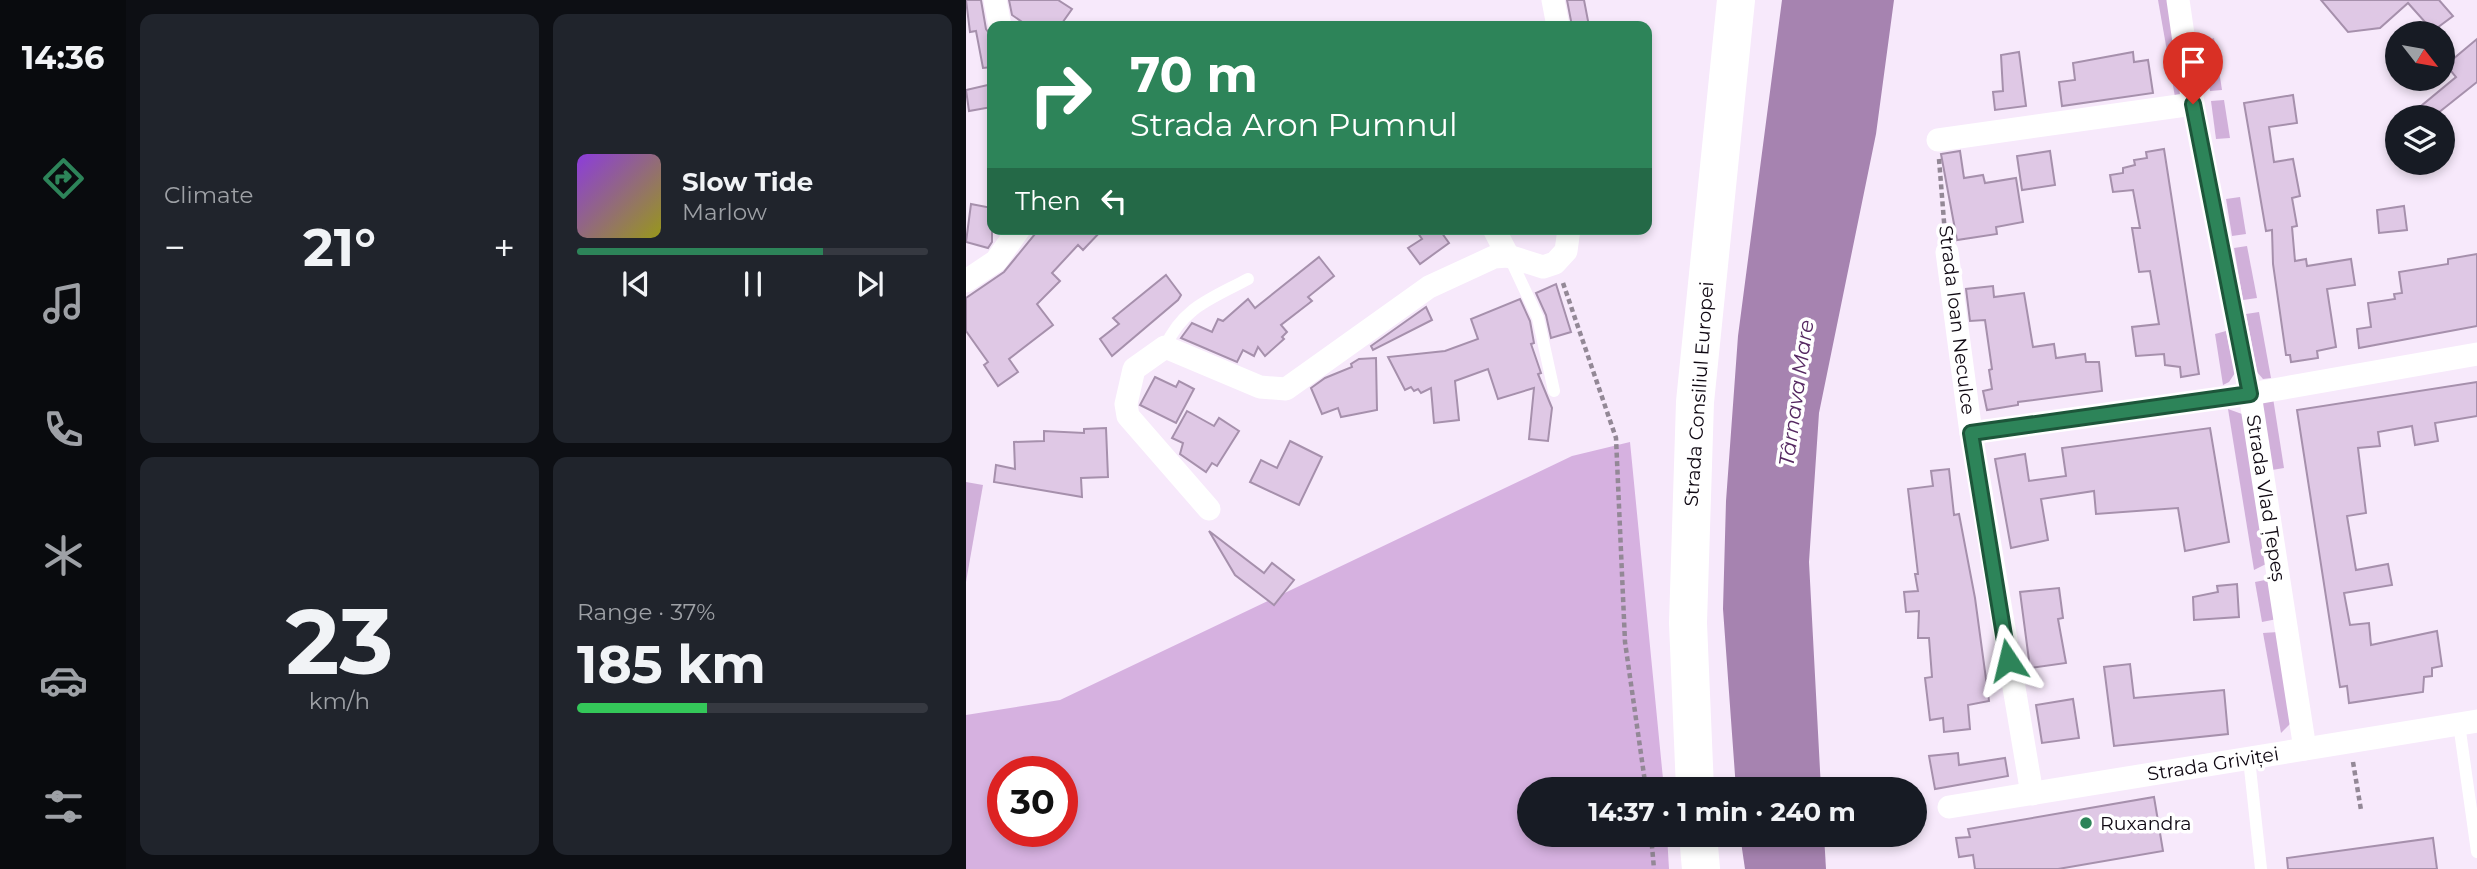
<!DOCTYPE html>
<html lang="en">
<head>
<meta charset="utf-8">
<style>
	body { margin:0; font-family:Montserrat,sans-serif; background:#20242c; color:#f1f3f6; height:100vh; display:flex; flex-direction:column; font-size:26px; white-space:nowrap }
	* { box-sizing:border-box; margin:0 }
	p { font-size:23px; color:#9ea1a6 }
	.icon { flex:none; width:38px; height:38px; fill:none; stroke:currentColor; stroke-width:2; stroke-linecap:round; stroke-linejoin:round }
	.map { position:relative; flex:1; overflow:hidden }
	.drawer { display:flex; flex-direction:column; gap:14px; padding:14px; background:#0d0f14; width:840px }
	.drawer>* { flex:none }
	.guide { position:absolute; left:21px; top:21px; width:665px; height:214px; border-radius:14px; box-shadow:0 4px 10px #0003; background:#2d8459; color:#fff; overflow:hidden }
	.needle { width:46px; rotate:121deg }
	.fabs { position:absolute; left:1419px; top:21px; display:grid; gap:14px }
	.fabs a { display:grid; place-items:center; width:70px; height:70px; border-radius:50%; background:#171b24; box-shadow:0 4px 10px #0003; font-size:35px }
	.speed { position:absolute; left:21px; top:756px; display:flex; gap:14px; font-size:35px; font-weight:700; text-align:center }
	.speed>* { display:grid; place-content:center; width:91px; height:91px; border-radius:50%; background:#171b24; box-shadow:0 4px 10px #0003; line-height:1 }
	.speed .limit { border:10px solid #d22; background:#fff; color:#111 }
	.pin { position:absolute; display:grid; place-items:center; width:60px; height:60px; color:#fff; margin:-72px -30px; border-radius:50% 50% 50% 0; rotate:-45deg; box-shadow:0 0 7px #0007 }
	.pin .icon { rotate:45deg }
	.me { position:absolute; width:77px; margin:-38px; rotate:350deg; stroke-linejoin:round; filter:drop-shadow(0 0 5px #0008) }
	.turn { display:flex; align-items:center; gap:24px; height:147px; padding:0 28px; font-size:32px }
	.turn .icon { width:91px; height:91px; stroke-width:2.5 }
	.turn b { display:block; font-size:49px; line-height:60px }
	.then { display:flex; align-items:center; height:66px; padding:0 28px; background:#0003; gap:14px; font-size:26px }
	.big { font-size:52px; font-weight:700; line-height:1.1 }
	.drawer .widget { flex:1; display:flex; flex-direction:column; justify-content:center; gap:10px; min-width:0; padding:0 24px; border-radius:14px; background:#20242c }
	.drawer .dial { align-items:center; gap:0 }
	.dial b { font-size:91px; line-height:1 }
	.song { display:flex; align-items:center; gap:21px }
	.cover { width:84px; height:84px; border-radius:10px; background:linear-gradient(135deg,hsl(270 70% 55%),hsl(60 70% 35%)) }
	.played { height:7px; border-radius:4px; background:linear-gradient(90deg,#2d8459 70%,#363941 70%) }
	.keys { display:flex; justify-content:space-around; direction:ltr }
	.heat { display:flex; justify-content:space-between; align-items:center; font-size:38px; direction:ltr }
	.charge { height:10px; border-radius:5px; background:linear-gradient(90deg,#34c759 37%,#363941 0) }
	.drawer .tiles { flex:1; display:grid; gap:14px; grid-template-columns:repeat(2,1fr) }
	.trip { position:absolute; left:551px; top:777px; width:410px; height:70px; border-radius:35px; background:#171b24; box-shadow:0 4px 10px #0003; font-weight:700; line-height:70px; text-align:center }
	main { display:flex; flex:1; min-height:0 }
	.menu { display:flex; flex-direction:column; width:126px; justify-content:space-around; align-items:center; background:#090b0e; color:#9ea1a6 }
	.menu .icon { width:49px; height:49px }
	.menu .on { color:#2d8459 }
	.menu b { font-size:32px; color:#f1f3f6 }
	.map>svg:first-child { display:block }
</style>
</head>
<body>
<main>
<nav class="menu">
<b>14:36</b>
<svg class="icon on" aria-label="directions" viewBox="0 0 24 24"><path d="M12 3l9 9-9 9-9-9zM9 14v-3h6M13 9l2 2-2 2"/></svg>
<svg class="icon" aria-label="music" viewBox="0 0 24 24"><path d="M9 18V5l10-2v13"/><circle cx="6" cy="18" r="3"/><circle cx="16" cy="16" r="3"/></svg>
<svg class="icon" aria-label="phone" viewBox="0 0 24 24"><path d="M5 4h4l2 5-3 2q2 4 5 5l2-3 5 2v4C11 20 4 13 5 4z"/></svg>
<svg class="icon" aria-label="climate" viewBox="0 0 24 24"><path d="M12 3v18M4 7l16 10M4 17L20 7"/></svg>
<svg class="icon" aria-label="car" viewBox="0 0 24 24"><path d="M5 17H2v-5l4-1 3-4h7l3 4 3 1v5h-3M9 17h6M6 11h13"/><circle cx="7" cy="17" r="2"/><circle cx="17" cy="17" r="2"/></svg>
<svg class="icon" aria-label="filters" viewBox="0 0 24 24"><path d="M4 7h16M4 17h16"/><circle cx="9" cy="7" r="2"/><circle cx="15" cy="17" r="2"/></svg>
</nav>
<section class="drawer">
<div class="tiles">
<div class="widget"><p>Climate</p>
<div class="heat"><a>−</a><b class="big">21°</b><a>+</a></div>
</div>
<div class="widget">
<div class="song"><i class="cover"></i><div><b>Slow Tide</b><p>Marlow</p></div></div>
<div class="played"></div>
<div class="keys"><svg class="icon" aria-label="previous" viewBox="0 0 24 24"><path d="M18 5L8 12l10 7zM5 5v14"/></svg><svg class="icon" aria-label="pause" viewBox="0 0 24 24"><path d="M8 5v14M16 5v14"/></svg><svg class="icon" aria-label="next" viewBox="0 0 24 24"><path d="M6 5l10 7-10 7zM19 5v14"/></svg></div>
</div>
<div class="widget dial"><b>23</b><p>km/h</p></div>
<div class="widget"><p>Range · 37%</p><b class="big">185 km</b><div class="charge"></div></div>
</div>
</section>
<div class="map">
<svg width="1511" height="869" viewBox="0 0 1511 869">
	<rect width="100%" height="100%" fill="#f7e9fb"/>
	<!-- green -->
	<g fill="#d1b0da">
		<polygon points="1192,0 1205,0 1218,96 1209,97"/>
		<polygon points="1248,38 1256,90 1244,91 1235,42"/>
		<polygon points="1258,100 1264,138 1250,139 1245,101"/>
		<polygon points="1274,197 1280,234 1266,236 1260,199"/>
		<polygon points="1281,246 1291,298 1277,300 1268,248"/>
		<polygon points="1293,312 1305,378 1297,379 1291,372 1280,314"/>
		<polygon points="1260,331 1269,373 1263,382 1257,385 1249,334"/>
		<polygon points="1307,398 1318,468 1306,470 1296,406 1299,399"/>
		<polygon points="1262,409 1276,414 1300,564 1288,570"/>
		<polygon points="0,482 17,485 0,582"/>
		<polygon points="1299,580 1304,582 1311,619 1296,622 1289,582"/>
		<polygon points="1312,632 1325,723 1315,733 1297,633"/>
	</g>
	<!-- forest -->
	<path fill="#d6b1e0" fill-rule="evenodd" d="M 664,442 L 698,789 L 564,789 L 564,835 L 701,835 L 703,869 L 0,869 L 0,715 L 94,700 L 606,456 ZM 37,772 L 96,772 L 96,831 L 37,831 Z"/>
	<!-- water -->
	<g fill="#a683b0">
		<polygon points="816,0 928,0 910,134 853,413 843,562 855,789 770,789 757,609 760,501 772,336"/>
		<polygon points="774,835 858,835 860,869 779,869"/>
	</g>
	<!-- building -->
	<g fill="#dfc8e5" stroke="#a690ac" stroke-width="2">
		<polygon points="0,0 15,0 20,29 26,37 26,67 17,68 10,31 4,32"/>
		<polygon points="43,0 92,0 106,9 94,26 62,26 46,15"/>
		<polygon points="601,0 618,0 623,26 606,26"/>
		<polygon points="1355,0 1473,0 1487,16 1467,31 1442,3 1414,28 1382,32"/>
		<polygon points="1511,39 1511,82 1467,117 1454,117 1449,111 1490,77 1480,65"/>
		<polygon points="1053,52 1060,106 1029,110 1027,92 1037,91 1035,55"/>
		<polygon points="1167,52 1168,62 1182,60 1187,93 1096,106 1093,82 1109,80 1107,63"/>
		<polygon points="26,84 26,107 3,111 0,90"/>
		<polygon points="1327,95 1331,123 1303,127 1308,162 1327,159 1334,196 1326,198 1331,226 1326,227 1329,261 1340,259 1341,266 1385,259 1389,285 1361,289 1370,347 1351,351 1352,358 1325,362 1324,355 1320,355 1307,264 1306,230 1300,231 1278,103"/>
		<polygon points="1198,149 1233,374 1215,377 1214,367 1199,365 1198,354 1170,356 1166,327 1193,324 1184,271 1173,272 1166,228 1174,228 1167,190 1147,192 1144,175 1157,173 1157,168 1169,165 1168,160 1181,158 1180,152"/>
		<polygon points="994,151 998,178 1017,175 1019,183 1050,178 1057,222 1030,227 1031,234 991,240 975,154"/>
		<polygon points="1084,151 1089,185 1056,190 1051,156"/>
		<polygon points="5,204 26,208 26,242 22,248 0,242"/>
		<polygon points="1438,206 1441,230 1413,233 1411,210"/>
		<polygon points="73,229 137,229 117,250 112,245 86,273 94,281 71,304 87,325 43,359 52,372 32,386 18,365 22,362 0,331 0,298 38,272"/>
		<polygon points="449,229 473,229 483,243 454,264 442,248 456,239"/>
		<polygon points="1511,254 1511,326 1393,348 1391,329 1405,327 1402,303 1429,299 1428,294 1436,293 1433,272 1482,264 1482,259"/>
		<polygon points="353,257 368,276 342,297 346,301 315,325 321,332 316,337 318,339 299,356 292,347 288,356 277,350 271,362 215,338 226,323 246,332 252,319 257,321 282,299 289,308"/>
		<polygon points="200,275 215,295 212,300 146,356 134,339 153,324 147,318"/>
		<polygon points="590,284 605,332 585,338 580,315 570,293"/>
		<polygon points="1027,286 1028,297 1058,293 1067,347 1088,344 1090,358 1119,354 1120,362 1133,362 1136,391 1052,402 1052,405 1021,410 1017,391 1026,389 1023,370 1026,369 1019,320 1004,321 1000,289"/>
		<polygon points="554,299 564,321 568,343 565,344 575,373 572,374 586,408 582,441 563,439 568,388 532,399 522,369 489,381 493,420 468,423 465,388 455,393 452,389 448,391 445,387 439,390 422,357 479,351 512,339 505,319"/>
		<polygon points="460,307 466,320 407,350 405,346"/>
		<polygon points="410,358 411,410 375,417 372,408 356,414 345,388 359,378 386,367 385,364 393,359"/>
		<polygon points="189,377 210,387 213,381 228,389 210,423 174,405"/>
		<polygon points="1511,382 1511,416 1469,423 1472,441 1449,445 1446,426 1412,432 1414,446 1392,448 1400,513 1381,516 1390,570 1422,564 1426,585 1378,593 1384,625 1403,623 1405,645 1471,631 1476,666 1466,668 1466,676 1458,677 1457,692 1383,703 1381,686 1374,687 1331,410"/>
		<polygon points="221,411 248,426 253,418 273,431 251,466 246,463 240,472 214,454 217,443 206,438"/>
		<polygon points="140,428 142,477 115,478 116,497 28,482 30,465 49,469 48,442 78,441 78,431 118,433 118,429"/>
		<polygon points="1244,428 1263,542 1219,551 1212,508 1130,514 1128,491 1075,499 1082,540 1045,548 1029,459 1059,454 1063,481 1100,476 1096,448"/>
		<polygon points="324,441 356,457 333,505 284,482 295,460 311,468"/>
		<polygon points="983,469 988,515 993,514 1009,598 1023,701 1002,705 1004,729 978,732 977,718 964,720 959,678 966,677 963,638 952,638 953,611 940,612 938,592 952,591 949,574 952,574 942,489 967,486 965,471"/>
		<polygon points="243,531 298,573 306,563 328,580 308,605 269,575"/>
		<polygon points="1271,584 1273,617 1228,620 1227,597 1252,592 1251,586"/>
		<polygon points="1093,588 1097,618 1092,619 1100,663 1064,668 1054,592"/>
		<polygon points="1164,664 1168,698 1258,690 1262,734 1148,746 1138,667"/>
		<polygon points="1107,699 1113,738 1076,743 1070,705"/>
		<polygon points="992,753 993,765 1039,758 1042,776 969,789 963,756"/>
		<polygon points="1188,797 1197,851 1092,869 1009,869 1007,855 993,857 990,838 1004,837 1002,829"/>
		<polygon points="1467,838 1471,869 1322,869 1321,858"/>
	</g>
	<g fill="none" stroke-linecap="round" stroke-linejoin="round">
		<!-- path -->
		<g stroke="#938896" stroke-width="4.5" stroke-dasharray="5 3.5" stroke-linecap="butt">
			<polyline points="973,159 979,234"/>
			<polyline points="597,283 650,438 659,642 680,789"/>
			<polyline points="1387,762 1395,810"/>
			<polyline points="685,835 688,869"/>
		</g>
		<!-- service -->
		<g stroke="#fff" stroke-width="12">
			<polyline points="543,256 572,318 588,391"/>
			<path d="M 199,347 C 217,307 245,299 282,279"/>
			<polyline points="1493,724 1511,852"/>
			<polyline points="1283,759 1295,869"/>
		</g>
		<!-- minor -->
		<g stroke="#fff" stroke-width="23">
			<polyline points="29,0 34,26"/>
			<polyline points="587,0 592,26"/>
			<polyline points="1212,0 1227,104 1284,394 1339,749"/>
			<polyline points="972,140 1227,104"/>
			<polyline points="528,229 542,256"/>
			<polyline points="981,252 1005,433 1066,794"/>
			<polyline points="0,281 30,261 53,229"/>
			<polyline points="1005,433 1284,394 1511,354"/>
			<polyline points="243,509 162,416 160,404 168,369 199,347 294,387 320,389 463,287 528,257 542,256 577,267 589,263 600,251 603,229"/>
			<polyline points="983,807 1511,721"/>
		</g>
		<!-- trunk -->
		<g stroke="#fff" stroke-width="38">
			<polyline points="729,789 722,623 729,402 770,0"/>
			<polyline points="732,835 735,869"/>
		</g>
	</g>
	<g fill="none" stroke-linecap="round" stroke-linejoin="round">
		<!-- route casing -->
		<g stroke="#1d563a" stroke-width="18">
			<polyline id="route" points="1042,660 1005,433 1284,394 1227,104"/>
		</g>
		<!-- route -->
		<use href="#route" stroke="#2d8459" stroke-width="12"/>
	</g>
	<!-- markers -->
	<circle fill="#2d8459" stroke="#fff" stroke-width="2.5" cx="1120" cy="823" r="7"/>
	<g text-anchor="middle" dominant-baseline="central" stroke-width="7" stroke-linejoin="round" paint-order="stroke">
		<!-- street labels -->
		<g font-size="19" fill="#0f0812" stroke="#fff">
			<text transform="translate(991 320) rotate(83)">Strada Ioan Neculce</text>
			<text transform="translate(733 394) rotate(-86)">Strada Consiliul Europei</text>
			<text transform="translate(1300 498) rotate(81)">Strada Vlad Țepeș</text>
			<text transform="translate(1247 764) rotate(-9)">Strada Griviței</text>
		</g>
		<!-- poi labels -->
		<g font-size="19" fill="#0f0812" stroke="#fff" text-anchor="start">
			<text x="1134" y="823">Ruxandra</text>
		</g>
		<!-- water labels -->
		<g font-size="21" font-style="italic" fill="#562962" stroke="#fff">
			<text transform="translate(830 393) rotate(-82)">Târnava Mare</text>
		</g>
	</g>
</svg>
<div class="fabs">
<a><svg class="needle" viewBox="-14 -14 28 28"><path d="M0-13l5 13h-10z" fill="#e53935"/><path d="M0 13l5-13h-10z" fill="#9ea1a6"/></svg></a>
<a><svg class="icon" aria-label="layers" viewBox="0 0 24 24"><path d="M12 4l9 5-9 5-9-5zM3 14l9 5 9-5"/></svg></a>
</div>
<div class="speed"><div class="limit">30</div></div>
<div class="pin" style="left:1227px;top:104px;background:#d93025"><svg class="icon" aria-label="arrive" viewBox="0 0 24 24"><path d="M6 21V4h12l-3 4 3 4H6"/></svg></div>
<svg class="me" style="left:1042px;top:660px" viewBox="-20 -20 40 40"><path d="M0-17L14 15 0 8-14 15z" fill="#2d8459" stroke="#fff" stroke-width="4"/></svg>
<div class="trip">14:37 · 1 min · 240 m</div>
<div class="guide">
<div class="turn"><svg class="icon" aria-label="right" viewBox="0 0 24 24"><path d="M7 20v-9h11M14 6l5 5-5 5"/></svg><div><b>70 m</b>Strada Aron Pumnul</div></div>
<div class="then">Then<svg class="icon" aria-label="left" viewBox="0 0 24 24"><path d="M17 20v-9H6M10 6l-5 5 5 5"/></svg></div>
</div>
</div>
</main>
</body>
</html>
